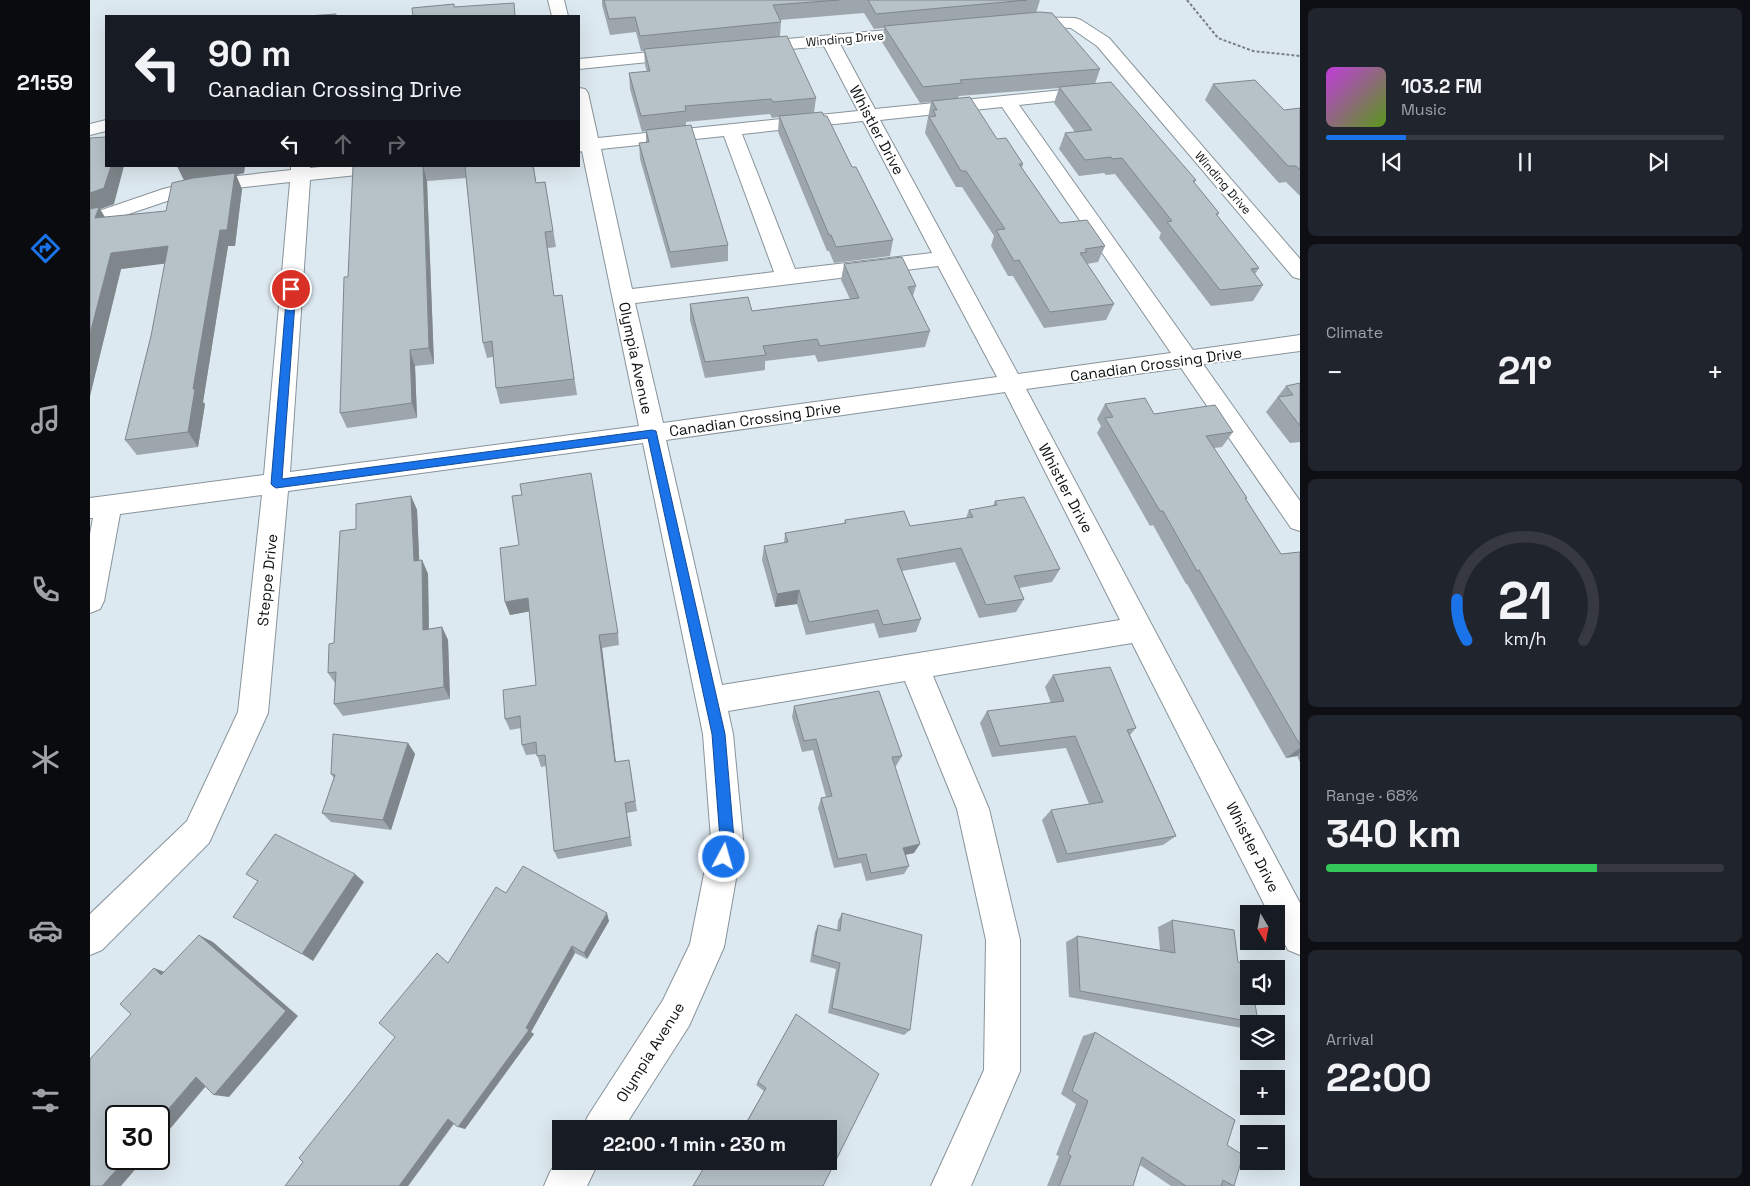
<!DOCTYPE html>
<html lang="en">
<head>
<meta charset="utf-8">
<style>
	body { margin:0; font-family:"Space Grotesk",sans-serif; background:#20242c; color:#f1f3f6; height:100vh; display:flex; flex-direction:column; font-size:19px; white-space:nowrap }
	* { box-sizing:border-box; margin:0 }
	p { font-size:16px; color:#9ea1a6 }
	.icon { flex:none; width:28px; height:28px; fill:none; stroke:currentColor; stroke-width:2; stroke-linecap:round; stroke-linejoin:round }
	.map { position:relative; flex:1; overflow:hidden }
	.side { display:flex; flex-direction:column; gap:8px; padding:8px; background:#0d0f14; width:450px }
	.side>* { flex:none }
	.banner { position:absolute; left:15px; top:15px; width:475px; height:152px; border-radius:0px; box-shadow:0 5px 20px #0002; background:#171b24; color:#f1f3f6; overflow:hidden }
	.needle { width:32px; rotate:170deg }
	.controls { position:absolute; left:1150px; top:905px; display:grid; gap:10px }
	.controls a { display:grid; place-items:center; width:45px; height:45px; border-radius:0px; background:#171b24; box-shadow:0 5px 20px #0002; font-size:25px }
	.speed { position:absolute; left:15px; top:1105px; display:flex; gap:10px; font-size:25px; font-weight:700; text-align:center }
	.speed>* { display:grid; place-content:center; width:65px; height:65px; border-radius:50%; background:#171b24; box-shadow:0 5px 20px #0002; line-height:1 }
	.speed .limit { border:2px solid #111; border-radius:8px; background:#fff; color:#111 }
	.pin { position:absolute; display:grid; place-items:center; width:42px; height:42px; color:#fff; margin:-21px; border:2px solid #fff; border-radius:50%; box-shadow:0 1px 5px #0007 }
	.me { position:absolute; width:55px; margin:-28px; rotate:6deg; stroke-linejoin:round; filter:drop-shadow(0 0 4px #0008) }
	.turn { display:flex; align-items:center; gap:18px; height:105px; padding:0 20px; font-size:22px }
	.turn .icon { width:65px; height:65px; stroke-width:2.5 }
	.turn b { display:block; font-size:35px; line-height:42px }
	.lanes { display:flex; align-items:center; height:48px; padding:0 20px; background:#0003; justify-content:center; gap:25px; direction:ltr }
	.lanes .off { opacity:.35 }
	.big { font-size:38px; font-weight:700; line-height:1.1 }
	.side .tile { flex:1; display:flex; flex-direction:column; justify-content:center; gap:8px; min-width:0; padding:0 18px; border-radius:8px; background:#20242c }
	.side .dial { align-items:center; gap:0 }
	.dial svg { height:130px; overflow:visible; fill:none; stroke:#363941; stroke-width:7; stroke-linecap:round; text-anchor:middle }
	.dial text { fill:#f1f3f6; stroke:none }
	.song { display:flex; align-items:center; gap:15px }
	.cover { width:60px; height:60px; border-radius:8px; background:linear-gradient(135deg,hsl(290 70% 55%),hsl(90 70% 35%)) }
	.played { height:5px; border-radius:2px; background:linear-gradient(90deg,#1a73e8 20%,#363941 20%) }
	.keys { display:flex; justify-content:space-around; direction:ltr }
	.heat { display:flex; justify-content:space-between; align-items:center; font-size:28px; direction:ltr }
	.charge { height:8px; border-radius:4px; background:linear-gradient(90deg,#34c759 68%,#363941 0) }
	.trip { position:absolute; left:462px; top:1120px; width:285px; height:50px; border-radius:0px; background:#171b24; box-shadow:0 5px 20px #0002; font-weight:700; line-height:50px; text-align:center }
	main { display:flex; flex:1; min-height:0 }
	.tabs { display:flex; flex-direction:column; width:90px; justify-content:space-around; align-items:center; background:#090b0e; color:#9ea1a6 }
	.tabs .icon { width:35px; height:35px }
	.tabs .active { color:#1a73e8 }
	.tabs b { font-size:22px; color:#f1f3f6 }
	.map>svg:first-child { display:block }
</style>
</head>
<body>
<main>
<nav class="tabs">
<b>21:59</b>
<svg class="icon active" aria-label="directions" viewBox="0 0 24 24"><path d="M12 3l9 9-9 9-9-9zM9 14v-3h6M13 9l2 2-2 2"/></svg>
<svg class="icon" aria-label="music" viewBox="0 0 24 24"><path d="M9 18V5l10-2v13"/><circle cx="6" cy="18" r="3"/><circle cx="16" cy="16" r="3"/></svg>
<svg class="icon" aria-label="phone" viewBox="0 0 24 24"><path d="M5 4h4l2 5-3 2q2 4 5 5l2-3 5 2v4C11 20 4 13 5 4z"/></svg>
<svg class="icon" aria-label="climate" viewBox="0 0 24 24"><path d="M12 3v18M4 7l16 10M4 17L20 7"/></svg>
<svg class="icon" aria-label="car" viewBox="0 0 24 24"><path d="M5 17H2v-5l4-1 3-4h7l3 4 3 1v5h-3M9 17h6M6 11h13"/><circle cx="7" cy="17" r="2"/><circle cx="17" cy="17" r="2"/></svg>
<svg class="icon" aria-label="filters" viewBox="0 0 24 24"><path d="M4 7h16M4 17h16"/><circle cx="9" cy="7" r="2"/><circle cx="15" cy="17" r="2"/></svg>
</nav>
<div class="map">
<svg width="1210" height="1186" viewBox="0 0 1210 1186">
	<rect width="100%" height="100%" fill="#dde9f0"/>
	<g fill="none" stroke-linecap="round" stroke-linejoin="round">
		<!-- minor casing -->
		<g stroke="#88939a" stroke-width="2">
			<g id="minor">
				<polygon points="458,0 474,0 478,16 462,16"/>
				<polygon points="933,17 985,18 991,20 1019,38 1210,259 1210,279 1203,277 1007,46 981,28 927,25 925,22 927,19"/>
				<path d="M 831,27 L 837,29 L 839,32 L 837,35 L 750,44 L 785,109 L 1002,87 L 1008,88 L 1011,92 L 1008,96 L 1002,97 L 929,105 L 1103,350 L 1210,335 L 1210,351 L 1113,364 L 1210,501 L 1210,531 L 1201,528 L 1091,368 L 936,389 L 1210,903 L 1210,955 L 1198,950 L 1186,927 L 1186,914 L 1179,914 L 1042,643 L 843,676 L 899,809 L 930,940 L 930,1071 L 881,1186 L 841,1186 L 894,1070 L 896,940 L 867,809 L 815,681 L 638,711 L 643,734 L 653,839 L 634,947 L 599,1026 L 533,1129 L 492,1129 L 498,1116 L 573,1000 L 600,944 L 621,839 L 613,734 L 553,443 L 198,491 L 178,713 L 119,843 L 12,950 L 0,955 L 0,914 L 97,821 L 148,712 L 172,495 L 30,514 L 14,601 L 10,609 L 0,613 L 0,534 L 3,518 L 0,518 L 0,498 L 174,475 L 200,182 L 111,192 L 86,198 L 0,227 L 0,214 L 73,189 L 111,180 L 201,170 L 201,166 L 220,166 L 220,168 L 240,166 L 304,166 L 302,170 L 295,172 L 220,180 L 200,472 L 549,426 L 492,151 L 489,152 L 489,88 L 495,89 L 498,93 L 508,138 L 768,111 L 734,46 L 665,52 L 659,51 L 657,47 L 659,43 L 665,42 ZM 912,107 L 1081,353 L 928,374 L 790,120 ZM 773,121 L 842,253 L 705,269 L 652,134 ZM 634,136 L 684,272 L 542,289 L 511,149 ZM 848,266 L 907,377 L 573,423 L 545,303 ZM 915,392 L 1030,620 L 632,685 L 576,440 Z"/>
				<polygon points="592,49 598,50 600,54 598,58 489,69 489,59"/>
				<polygon points="16,120 16,131 0,135 0,124"/>
				<polygon points="471,1155 471,1161 509,1161 497,1186 454,1186 460,1172"/>
			</g>
		</g>
		<!-- path -->
		<polyline stroke="#777f84" stroke-width="2" stroke-dasharray="3 2" stroke-linecap="butt" points="1097,0 1128,38 1163,51 1210,56"/>
		<!-- minor -->
		<use href="#minor" fill="#fff" fill-rule="evenodd"/>
	</g>
	<!-- wall -->
	<g fill="#9da6ac">
		<polygon points="512,0 950,0 946,13 1010,69 1005,84 1106,180 1104,183 1129,213 1127,216 1169,268 1165,274 1173,285 1163,301 1121,306 1069,238 1071,233 1025,174 1016,175 1014,173 989,176 969,149 975,133 985,132 964,103 969,88 869,96 868,98 907,139 933,164 932,168 970,223 1015,246 1008,262 997,264 1024,304 1016,320 954,328 923,276 918,276 901,246 904,236 872,187 866,187 835,133 841,102 830,103 792,42 794,28 784,29 774,13 690,20 691,22 690,36 726,98 724,113 762,167 803,240 800,256 744,263 739,251 737,251 688,132 689,117 682,118 680,114 596,122 596,126 638,245 638,261 581,268 550,159 549,143 556,142 556,131 552,132 540,89 539,73 557,72 555,65 554,51 551,51 546,32 520,35 512,5"/>
		<polygon points="1123,84 1194,110 1210,108 1210,196 1196,182 1189,183 1115,100"/>
		<polygon points="0,138 24,204 10,209 15,217 76,211 94,180 87,166 155,166 154,173 146,175 152,189 145,246 138,246 113,402 115,404 108,447 47,455 35,440 61,336 75,263 31,269 0,396"/>
		<polygon points="263,166 444,166 446,183 455,182 466,247 458,248 464,296 472,295 487,395 410,404 406,388 403,357 397,358 393,343 376,178 337,181 344,364 325,366 327,418 257,428 250,413 258,277"/>
		<polygon points="754,264 826,286 823,296 840,331 835,347 728,362 725,355 675,361 675,370 615,378 600,320 600,304 662,311 760,299 751,280"/>
		<polygon points="1210,383 1210,442 1200,443 1176,412 1196,386"/>
		<polygon points="1015,404 1064,414 1143,432 1132,447 1124,448 1157,498 1156,499 1191,554 1210,552 1210,762 1207,756 1196,758 1097,584 1096,584 1063,525 1060,526 1007,433 1011,426 1007,419"/>
		<polygon points="321,496 327,510 329,561 332,560 338,574 339,629 352,627 358,640 360,699 253,716 244,704 245,683 238,673 266,529"/>
		<polygon points="905,501 970,569 962,582 929,588 934,599 926,612 889,618 865,562 812,571 831,619 826,632 789,638 784,623 716,635 707,604 685,607 672,560 674,546 694,543 695,533 754,524 755,520 820,526 876,518 879,510 903,506"/>
		<polygon points="415,602 528,633 529,645 512,648 526,762 541,771 547,811 537,813 542,846 468,859 464,851 456,766 451,767 447,754 436,755 432,745 431,728 420,730 415,719 446,685 439,611 420,615"/>
		<polygon points="963,675 1046,728 1040,735 1086,836 1073,845 967,863 952,820 961,810 999,804 976,748 902,757 890,723 897,711 961,703 955,687"/>
		<polygon points="704,706 812,756 806,766 805,767 824,853 816,855 819,866 814,874 776,881 771,863 744,868 728,808 731,798 736,797 723,750 712,752 702,717"/>
		<polygon points="318,743 325,754 301,830 241,822 232,813 244,778 241,774"/>
		<polygon points="416,893 519,921 497,959 485,953 441,1032 444,1034 375,1129 364,1124 318,1186 195,1186 305,1037 358,963"/>
		<polygon points="752,913 820,1030 814,1035 738,1013 746,969 720,962 725,932 728,925 747,930 748,921"/>
		<polygon points="1082,920 1148,962 1168,1023 1159,1024 1159,1026 1152,1028 979,997 976,942 987,936 1070,950 1068,927"/>
		<polygon points="706,1014 789,1074 733,1186 603,1186 618,1161 739,1161 739,1129 652,1129 674,1091 666,1085"/>
		<polygon points="1005,1032 1137,1145 1144,1186 1081,1186 1050,1165 1043,1186 957,1186 969,1156 966,1155 986,1104 971,1094 993,1036"/>
	</g>
	<!-- shaded-wall -->
	<g fill="#7f878c">
		<polygon points="21,166 34,166 24,204 10,209 18,223 15,234 0,213 0,193"/>
		<polygon points="87,166 155,166 154,173 146,175 152,189 145,246 138,246 113,402 115,404 108,447 98,432 103,389 95,182"/>
		<polygon points="333,166 337,181 344,364 339,348"/>
		<polygon points="78,246 88,262 31,269 0,396 0,334 21,253"/>
		<polygon points="320,350 325,366 327,418 322,403"/>
		<polygon points="321,496 327,510 330,575 324,561"/>
		<polygon points="332,560 338,574 339,643 333,630"/>
		<polygon points="709,590 707,604 685,607 687,594"/>
		<polygon points="438,598 442,611 420,615 415,602"/>
		<polygon points="352,627 358,640 360,699 354,687"/>
		<polygon points="509,635 512,648 527,773 525,762"/>
		<polygon points="318,743 325,754 301,830 293,820"/>
		<polygon points="1210,748 1210,753 1207,756 1196,758"/>
		<polygon points="830,844 824,853 808,856 813,848"/>
		<polygon points="265,874 274,882 223,961 212,954"/>
		<polygon points="517,913 519,921 497,959 494,953"/>
		<polygon points="109,935 123,942 208,1016 139,1097 124,1095"/>
		<polygon points="482,946 485,953 441,1032 444,1034 375,1129 368,1127 436,1028"/>
		<polygon points="64,968 80,974 71,975"/>
		<polygon points="106,1077 121,1080 69,1142 69,1120"/>
		<polygon points="358,1119 366,1120 318,1186 309,1186"/>
		<polygon points="36,1159 54,1159 31,1186 12,1186"/>
	</g>
	<!-- building -->
	<g fill="#b6c1c8" stroke="#7f878c">
		<polygon points="514,0 749,0 683,5 691,22 550,36 545,17 519,19"/>
		<polygon points="778,0 937,0 786,14"/>
		<polygon points="424,3 425,16 323,16 322,8 364,4 364,7"/>
		<polygon points="949,12 962,13 1010,69 870,80 872,83 833,87 794,26"/>
		<polygon points="246,14 246,16 218,16"/>
		<polygon points="697,36 726,98 683,102 681,99 595,106 596,111 551,116 539,73 560,71 554,49"/>
		<polygon points="1165,80 1194,110 1210,108 1210,170 1206,166 1198,166 1123,84"/>
		<polygon points="1021,82 1106,180 1103,181 1129,213 1126,214 1169,268 1161,269 1173,285 1130,290 1077,222 1082,221 1032,158 1022,159 1021,157 995,160 975,133 1002,130 969,87"/>
		<polygon points="880,97 907,139 916,138 933,164 929,164 970,223 997,220 1015,246 995,249 997,252 990,253 1024,304 960,312 929,260 924,261 906,230 915,229 876,171 871,171 839,117 846,116 843,110 847,110 842,101"/>
		<polygon points="732,112 734,116 737,116 762,167 766,167 803,240 746,247 741,235 739,235 689,116"/>
		<polygon points="601,125 638,245 580,252 549,143 559,142 556,130"/>
		<polygon points="16,137 16,166 21,166 14,188 0,193 0,138"/>
		<polygon points="263,166 333,166 339,348 320,350 322,403 250,413 254,277 258,277"/>
		<polygon points="375,166 443,166 446,183 455,182 463,231 455,232 464,296 472,295 484,379 406,388 402,341 393,343"/>
		<polygon points="145,173 137,230 130,230 103,389 105,389 98,432 35,440 61,336 78,246 21,253 0,334 0,209 9,207 5,218 76,211 82,183 103,178"/>
		<polygon points="812,257 826,286 818,287 840,331 730,346 727,339 673,346 676,355 615,362 600,304 658,297 662,311 769,298 754,264"/>
		<polygon points="1210,383 1210,426 1188,397 1203,395 1196,386"/>
		<polygon points="1055,398 1064,414 1125,405 1143,432 1116,436 1157,498 1155,498 1191,554 1210,552 1210,745 1109,570 1107,571 1073,511 1070,511 1015,418 1023,417 1015,404"/>
		<polygon points="501,473 528,633 509,635 525,762 539,760 545,801 535,803 540,837 464,851 455,755 447,756 446,742 432,745 430,716 415,719 413,690 446,685 438,598 415,602 410,548 429,545 422,496 432,495 430,484"/>
		<polygon points="321,496 324,561 332,560 333,630 352,627 354,687 244,704 246,672 238,673 239,644 244,643 250,531 266,529 266,504"/>
		<polygon points="934,497 970,569 924,576 934,599 896,605 871,548 807,559 831,619 793,625 788,610 719,622 709,590 687,594 674,546 698,542 695,533 756,523 755,520 814,511 820,526 883,517 879,510 907,505 905,501"/>
		<polygon points="1020,667 1046,728 1037,730 1086,836 977,854 961,810 1013,802 985,736 910,746 897,711 974,701 963,675"/>
		<polygon points="789,691 812,756 802,757 830,844 813,848 819,866 781,873 776,854 748,859 731,798 742,796 726,739 714,741 704,706"/>
		<polygon points="243,734 318,743 293,820 232,813 245,775 241,774"/>
		<polygon points="185,834 265,874 212,954 143,917 168,881 156,874"/>
		<polygon points="433,866 517,913 494,953 482,946 436,1028 439,1030 368,1127 358,1119 309,1186 195,1186 213,1162 209,1158 305,1037 289,1023 347,953 358,963 406,887 416,893"/>
		<polygon points="752,913 832,935 820,1030 742,1008 750,963 723,955 728,925 750,931"/>
		<polygon points="1082,920 1144,930 1148,962 1159,964 1160,969 1159,969 1159,996 1164,996 1168,1023 990,991 987,936 1085,953"/>
		<polygon points="109,935 196,1011 124,1095 106,1077 69,1120 69,1116 26,1116 26,1159 36,1159 12,1186 0,1186 0,1059 41,1014 30,1004 64,968 71,975"/>
		<polygon points="706,1014 789,1074 733,1186 603,1186 618,1161 739,1161 739,1129 653,1129 676,1088 668,1082"/>
		<polygon points="1005,1032 1145,1120 1137,1145 1153,1155 1144,1186 1133,1180 1131,1186 1096,1186 1052,1157 1043,1186 969,1186 981,1156 978,1154 998,1101 982,1091"/>
	</g>
	<!-- route -->
	<polygon fill="#1a73e8" stroke="#114b97" points="201,286 206,289 192,479 562,430 566,431 635,734 644,839 638,862 634,864 629,862 627,857 630,839 622,734 558,438 186,488 183,486 181,484 197,289"/>
	<g text-anchor="middle" dominant-baseline="central" stroke-width="4" stroke-linejoin="round" paint-order="stroke">
		<!-- far-street labels -->
		<g font-size="12" fill="#0d1113" stroke="#fff">
			<text transform="translate(755 39) rotate(-5)">Winding Drive</text>
			<text transform="translate(1133 183) rotate(49)">Winding Drive</text>
		</g>
		<!-- street labels -->
		<g font-size="15" fill="#0d1113" stroke="#fff">
			<text transform="translate(787 130) rotate(62)">Whistler Drive</text>
			<text transform="translate(546 358) rotate(78)">Olympia Avenue</text>
			<text transform="translate(1066 364) rotate(-8)">Canadian Crossing Drive</text>
			<text transform="translate(665 419) rotate(-8)">Canadian Crossing Drive</text>
			<text transform="translate(976 488) rotate(62)">Whistler Drive</text>
			<text transform="translate(177 580) rotate(-84)">Steppe Drive</text>
			<text transform="translate(1163 847) rotate(63)">Whistler Drive</text>
			<text transform="translate(560 1052) rotate(-58)">Olympia Avenue</text>
		</g>
	</g>
</svg>
<div class="controls">
<a><svg class="needle" viewBox="-14 -14 28 28"><path d="M0-13l5 13h-10z" fill="#e53935"/><path d="M0 13l5-13h-10z" fill="#9ea1a6"/></svg></a>
<a><svg class="icon" aria-label="sound" viewBox="0 0 24 24"><path d="M4 9h4l5-4v14l-5-4H4zM17 9q2 3 0 6"/></svg></a>
<a><svg class="icon" aria-label="layers" viewBox="0 0 24 24"><path d="M12 4l9 5-9 5-9-5zM3 14l9 5 9-5"/></svg></a>
<a>+</a>
<a>−</a>
</div>
<div class="speed"><div class="limit">30</div></div>
<div class="pin" style="left:201px;top:289px;background:#d93025"><svg class="icon" aria-label="arrive" viewBox="0 0 24 24"><path d="M6 21V4h12l-3 4 3 4H6"/></svg></div>
<svg class="me" style="left:634px;top:857px" viewBox="-20 -20 40 40"><circle r="17" fill="#1a73e8" stroke="#fff" stroke-width="3"/><path d="M0-11L8 9 0 5-8 9z" fill="#fff"/></svg>
<div class="trip">22:00 · 1 min · 230 m</div>
<div class="banner">
<div class="turn"><svg class="icon" aria-label="left" viewBox="0 0 24 24"><path d="M17 20v-9H6M10 6l-5 5 5 5"/></svg><div><b>90 m</b>Canadian Crossing Drive</div></div>
<div class="lanes"><svg class="icon" aria-label="left" viewBox="0 0 24 24"><path d="M17 20v-9H6M10 6l-5 5 5 5"/></svg><svg class="icon off" aria-label="ahead" viewBox="0 0 24 24"><path d="M12 20V5M6 11l6-6 6 6"/></svg><svg class="icon off" aria-label="right" viewBox="0 0 24 24"><path d="M7 20v-9h11M14 6l5 5-5 5"/></svg></div>
</div>
</div>
<section class="side">
<div class="tile">
<div class="song"><i class="cover"></i><div><b>103.2 FM</b><p>Music</p></div></div>
<div class="played"></div>
<div class="keys"><svg class="icon" aria-label="previous" viewBox="0 0 24 24"><path d="M18 5L8 12l10 7zM5 5v14"/></svg><svg class="icon" aria-label="pause" viewBox="0 0 24 24"><path d="M8 5v14M16 5v14"/></svg><svg class="icon" aria-label="next" viewBox="0 0 24 24"><path d="M6 5l10 7-10 7zM19 5v14"/></svg></div>
</div>
<div class="tile"><p>Climate</p>
<div class="heat"><a>−</a><b class="big">21°</b><a>+</a></div>
</div>
<div class="tile dial"><svg viewBox="0 0 100 80">
<path d="M14 69A42 42 0 1 1 86 69"/>
<path d="M14 69A42 42 0 0 1 8 44" stroke="#1a73e8"/>
<text x="50" y="56" font-size="32" font-weight="700">21</text>
<text x="50" y="72" font-size="11">km/h</text>
</svg></div>
<div class="tile"><p>Range · 68%</p><b class="big">340 km</b><div class="charge"></div></div>
<div class="tile"><p>Arrival</p><b class="big">22:00</b></div>
</section>
</main>
</body>
</html>
